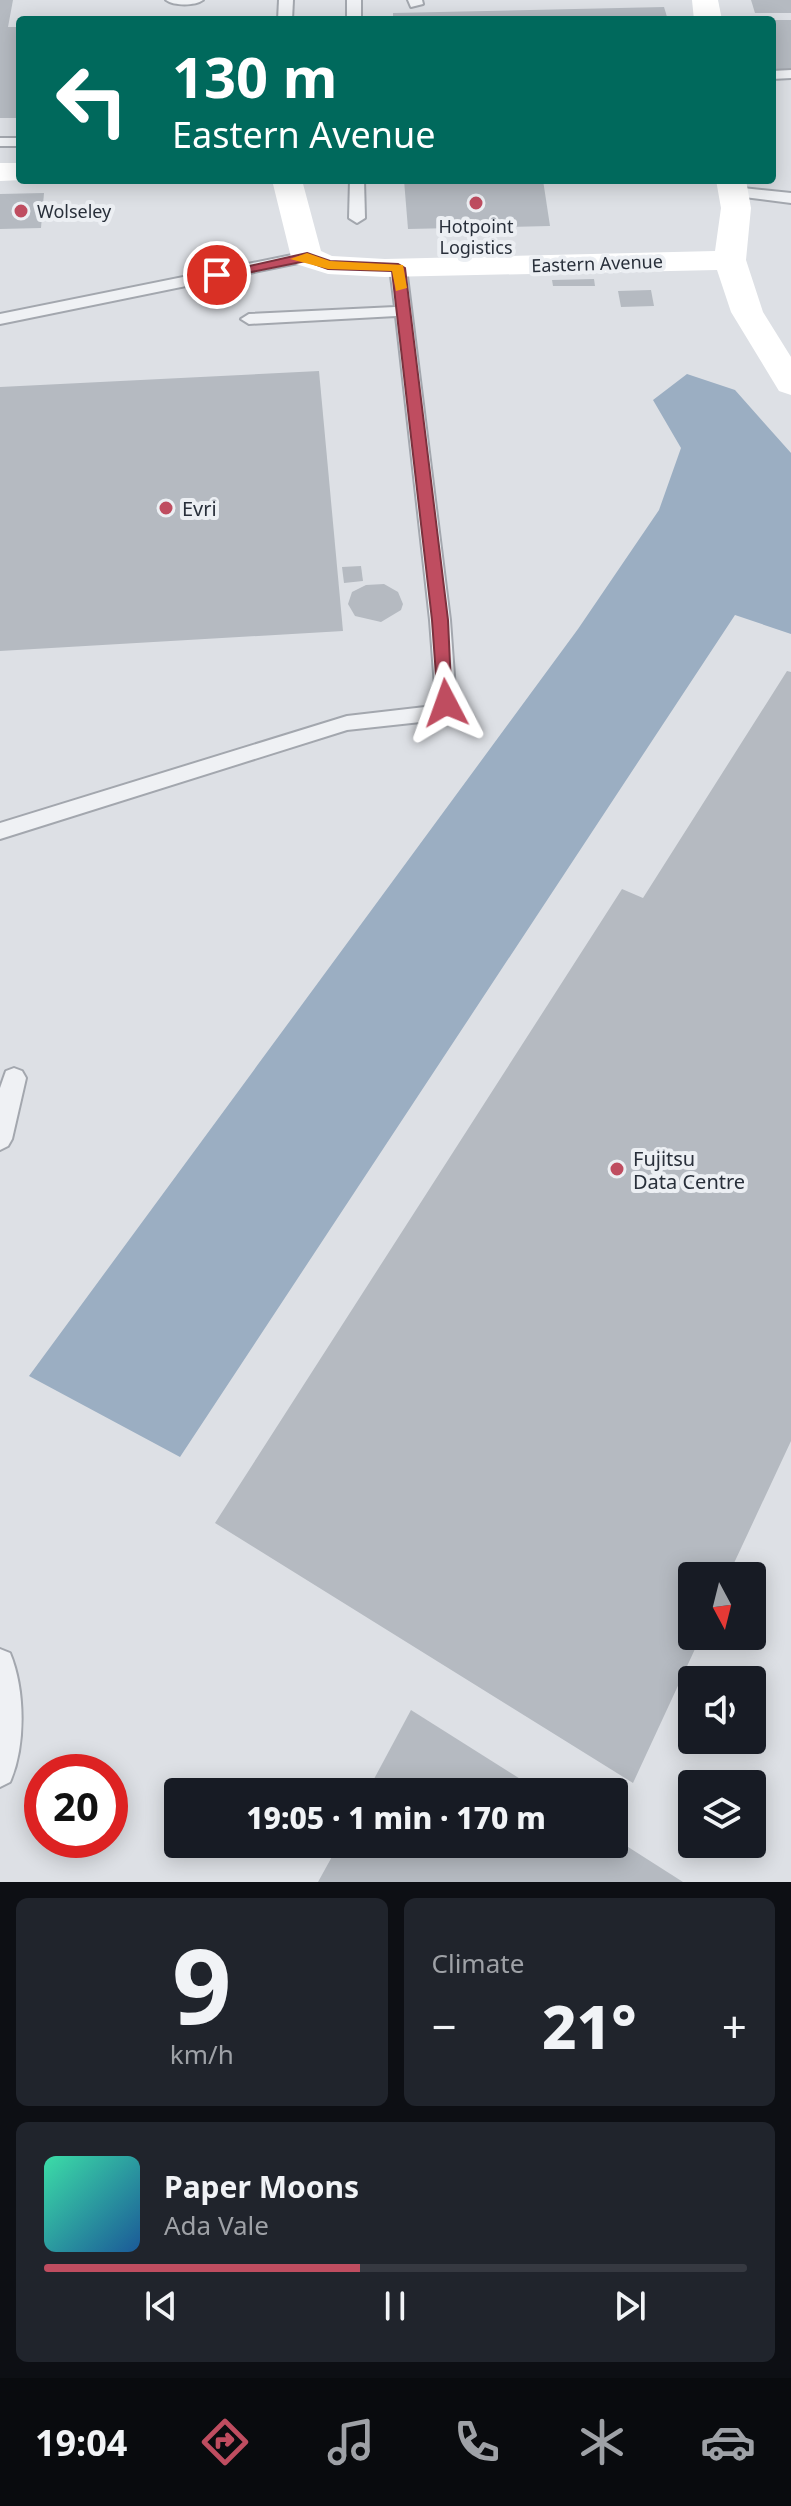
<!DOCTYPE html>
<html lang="en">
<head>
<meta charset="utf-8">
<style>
	body { margin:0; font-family:"Noto Sans",sans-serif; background:#20242c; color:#f1f3f6; height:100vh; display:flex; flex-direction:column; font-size:30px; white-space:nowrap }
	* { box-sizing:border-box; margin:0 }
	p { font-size:26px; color:#9ea1a6 }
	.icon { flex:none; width:44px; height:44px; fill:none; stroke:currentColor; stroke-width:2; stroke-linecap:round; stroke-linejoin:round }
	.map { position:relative; height:1882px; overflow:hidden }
	.drawer { display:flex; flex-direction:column; gap:16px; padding:16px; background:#0d0f14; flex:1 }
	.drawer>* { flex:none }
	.hud { position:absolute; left:16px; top:16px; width:760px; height:168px; border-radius:8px; box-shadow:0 4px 20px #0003; background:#00695c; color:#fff; overflow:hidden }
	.needle { width:52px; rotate:173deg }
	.fabs { position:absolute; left:678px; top:1562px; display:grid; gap:16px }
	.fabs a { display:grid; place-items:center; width:88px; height:88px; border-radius:8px; background:#171b24; box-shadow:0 4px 20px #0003; font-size:40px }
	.speed { position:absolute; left:24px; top:1754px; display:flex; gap:16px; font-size:40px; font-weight:700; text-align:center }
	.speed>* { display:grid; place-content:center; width:104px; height:104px; border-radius:50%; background:#171b24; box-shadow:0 4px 20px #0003; line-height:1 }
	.speed .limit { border:12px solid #d22; background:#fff; color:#111 }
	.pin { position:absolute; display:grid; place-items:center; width:68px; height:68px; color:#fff; margin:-34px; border:4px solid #fff; border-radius:50%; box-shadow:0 2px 8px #0007 }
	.me { position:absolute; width:88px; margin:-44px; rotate:356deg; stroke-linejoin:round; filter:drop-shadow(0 0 6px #0008) }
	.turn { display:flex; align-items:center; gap:28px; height:168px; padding:0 24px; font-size:36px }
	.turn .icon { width:104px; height:104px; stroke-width:2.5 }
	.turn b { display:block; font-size:56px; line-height:68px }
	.big { font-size:60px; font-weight:800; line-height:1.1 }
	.drawer .card { flex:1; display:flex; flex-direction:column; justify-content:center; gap:12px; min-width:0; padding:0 28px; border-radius:12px; background:#20242c }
	.drawer .dial { align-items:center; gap:0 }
	.dial b { font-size:104px; line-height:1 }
	.song { display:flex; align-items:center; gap:24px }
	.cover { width:96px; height:96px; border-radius:12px; background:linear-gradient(135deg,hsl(160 70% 55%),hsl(210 70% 35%)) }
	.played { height:8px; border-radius:4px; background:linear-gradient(90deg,#bf4d60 45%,#363941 45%) }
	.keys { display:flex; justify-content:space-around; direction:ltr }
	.heat { display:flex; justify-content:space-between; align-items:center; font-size:44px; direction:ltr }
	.drawer .tiles { flex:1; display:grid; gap:16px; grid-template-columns:1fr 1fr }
	.card:last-child { grid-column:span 2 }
	.trip { position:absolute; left:164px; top:1778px; width:464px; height:80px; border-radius:8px; background:#171b24; box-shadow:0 4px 20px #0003; font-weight:800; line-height:80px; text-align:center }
	.tab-bar { display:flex; height:128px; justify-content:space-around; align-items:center; background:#090b0e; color:#9ea1a6 }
	.tab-bar .icon { width:56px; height:56px }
	.tab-bar .current { color:#bf4d60 }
	.tab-bar b { font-size:36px; color:#f1f3f6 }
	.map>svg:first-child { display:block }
</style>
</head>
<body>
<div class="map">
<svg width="791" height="1882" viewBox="0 0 791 1882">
	<rect width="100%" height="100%" fill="#dde0e5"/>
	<!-- water -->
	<polygon fill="#9baec2" points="687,374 735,390 791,453 791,634 735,615 180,1457 29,1376 578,629 659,510 681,448 653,400"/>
	<!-- building -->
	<g fill="#b5bac1">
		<polygon points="0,0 13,0 8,27 20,27 20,118 0,118"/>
		<polygon points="751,0 791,0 791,13 755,13"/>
		<polygon points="664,7 668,20 393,20 393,13"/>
		<rect x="772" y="20" width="19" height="49"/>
		<polygon points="404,180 543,180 550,226 408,229"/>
		<polygon points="44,193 41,228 0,229 0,194"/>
		<polygon points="594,279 595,286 553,286 552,280"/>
		<polygon points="651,290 654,306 621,307 618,291"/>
		<polygon points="319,371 343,631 0,651 0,387"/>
		<polygon points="361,566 363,581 344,583 342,567"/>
		<polygon points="384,584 398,592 403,604 401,610 381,622 355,616 348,604 352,592 366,585"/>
		<polygon points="787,671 791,672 791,1441 728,1576 692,1576 692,1636 701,1636 633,1783 215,1523 622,889 643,898"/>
		<polygon points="411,1710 541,1792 367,1792"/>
		<polygon points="614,1838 683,1882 318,1882 339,1844 614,1844"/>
	</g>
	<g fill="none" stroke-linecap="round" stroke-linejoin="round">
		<!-- lane casing -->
		<g stroke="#a3a7ae" stroke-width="4">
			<g id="lane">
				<path d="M 166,0 L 203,0 C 195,6 174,6 166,0 Z"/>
				<polygon points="279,0 293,0 292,20 278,20"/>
				<rect x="347" y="0" width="14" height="20"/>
				<polygon points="408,0 422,0 423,4 411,7"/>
				<polygon points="791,70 791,78 772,79 772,71"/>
				<rect x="0" y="138" width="20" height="8"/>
				<polygon points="350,180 364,180 365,218 357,223 349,218"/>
				<polygon points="733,187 791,193 791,203 728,195 728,189"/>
				<polygon points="307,252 313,254 313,260 0,324 0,314"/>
				<polygon points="398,263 406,268 450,620 456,703 430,721 347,730 0,839 0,823 347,716 425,707 436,700 430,620 396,316 249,324 241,319 249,314 395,307 390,268"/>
				<polygon points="14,1068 22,1071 26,1078 12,1139 8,1146 0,1150 0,1088 6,1071"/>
				<path d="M 0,1649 L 10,1653 C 25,1689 26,1746 10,1782 L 0,1787 Z"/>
			</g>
		</g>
		<!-- lane -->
		<use href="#lane" fill="#eff1f4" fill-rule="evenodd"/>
		<!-- secondary -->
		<g fill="#fff" fill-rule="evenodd">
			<polygon points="692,0 718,0 722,20 694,20"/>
			<polygon points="0,163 20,163 20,180 24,180 0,181"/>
			<polygon points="272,180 302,180 321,251 332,256 385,259 715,251 721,208 716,180 746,180 751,208 746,260 763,312 791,357 791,395 779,391 731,312 717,270 385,277 328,274 296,264 291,257"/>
		</g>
	</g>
	<!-- route -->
	<polygon fill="#bf4d60" stroke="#7c323e" stroke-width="2" points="307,253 330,261 398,264 405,268 448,620 452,707 446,709 438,703 432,620 392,271 328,269 306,261 217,279 210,275"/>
	<!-- slow -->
	<polygon fill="#f59e0b" points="307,253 330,261 403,265 407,288 396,291 392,271 328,269 290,259"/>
	<!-- markers -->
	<g fill="#bf4d60" stroke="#eceff3" stroke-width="3">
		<circle cx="476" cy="203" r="8"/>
		<circle cx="21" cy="211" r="8"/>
		<circle cx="166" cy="508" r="8"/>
		<circle cx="617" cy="1169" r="8"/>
	</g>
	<g text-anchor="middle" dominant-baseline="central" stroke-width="8" stroke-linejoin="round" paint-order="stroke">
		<!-- far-poi labels -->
		<g font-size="18" fill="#282f3a" stroke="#eceff3" text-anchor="start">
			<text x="37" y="211">Wolseley</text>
			<text x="476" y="226" text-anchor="middle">Hotpoint<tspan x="476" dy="21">Logistics</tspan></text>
		</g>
		<!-- far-street labels -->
		<g font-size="18" fill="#282f3a" stroke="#eceff3">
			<text transform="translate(597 263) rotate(-2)">Eastern Avenue</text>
		</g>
		<!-- poi labels -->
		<g font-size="20" fill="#282f3a" stroke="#eceff3" text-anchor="start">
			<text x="182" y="508">Evri</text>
			<text x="633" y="1158">Fujitsu<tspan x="633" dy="23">Data Centre</tspan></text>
		</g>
	</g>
</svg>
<div class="fabs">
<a><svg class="needle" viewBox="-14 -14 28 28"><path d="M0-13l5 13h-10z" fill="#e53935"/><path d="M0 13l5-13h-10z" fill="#9ea1a6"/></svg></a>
<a><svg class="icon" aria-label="sound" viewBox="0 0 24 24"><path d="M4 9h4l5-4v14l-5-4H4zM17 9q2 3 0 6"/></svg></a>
<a><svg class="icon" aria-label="layers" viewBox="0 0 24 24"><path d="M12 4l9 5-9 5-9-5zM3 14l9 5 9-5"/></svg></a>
</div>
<div class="speed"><div class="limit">20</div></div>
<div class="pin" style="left:217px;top:275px;background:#d93025"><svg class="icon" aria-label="arrive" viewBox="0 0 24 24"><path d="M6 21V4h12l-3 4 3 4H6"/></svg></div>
<svg class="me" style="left:446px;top:703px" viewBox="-20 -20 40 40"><path d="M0-17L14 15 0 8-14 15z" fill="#bf4d60" stroke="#fff" stroke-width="4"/></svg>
<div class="trip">19:05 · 1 min · 170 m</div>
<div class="hud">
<div class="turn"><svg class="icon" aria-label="left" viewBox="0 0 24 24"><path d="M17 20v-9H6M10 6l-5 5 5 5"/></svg><div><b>130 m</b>Eastern Avenue</div></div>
</div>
</div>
<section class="drawer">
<div class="tiles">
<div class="card dial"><b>9</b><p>km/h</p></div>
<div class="card"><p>Climate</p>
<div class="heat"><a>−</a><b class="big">21°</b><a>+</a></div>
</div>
<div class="card">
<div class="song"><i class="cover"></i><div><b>Paper Moons</b><p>Ada Vale</p></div></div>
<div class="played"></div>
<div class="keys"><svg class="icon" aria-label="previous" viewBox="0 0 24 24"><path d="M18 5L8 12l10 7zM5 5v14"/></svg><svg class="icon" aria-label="pause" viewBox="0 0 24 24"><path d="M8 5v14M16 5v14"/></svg><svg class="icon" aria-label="next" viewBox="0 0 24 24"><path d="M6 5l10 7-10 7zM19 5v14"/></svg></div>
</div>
</div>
</section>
<nav class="tab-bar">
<b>19:04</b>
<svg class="icon current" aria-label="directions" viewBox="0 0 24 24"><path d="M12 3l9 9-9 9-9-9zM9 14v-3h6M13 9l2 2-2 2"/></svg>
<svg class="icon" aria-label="music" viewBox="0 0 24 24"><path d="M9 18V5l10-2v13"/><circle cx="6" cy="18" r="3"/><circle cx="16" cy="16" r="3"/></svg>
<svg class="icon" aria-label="phone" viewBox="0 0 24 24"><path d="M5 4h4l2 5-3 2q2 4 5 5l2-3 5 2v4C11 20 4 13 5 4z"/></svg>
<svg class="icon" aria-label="climate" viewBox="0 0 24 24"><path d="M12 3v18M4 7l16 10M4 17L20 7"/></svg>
<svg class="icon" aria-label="car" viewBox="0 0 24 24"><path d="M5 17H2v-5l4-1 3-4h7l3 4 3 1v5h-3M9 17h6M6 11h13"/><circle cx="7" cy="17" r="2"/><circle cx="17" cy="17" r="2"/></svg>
</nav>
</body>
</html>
